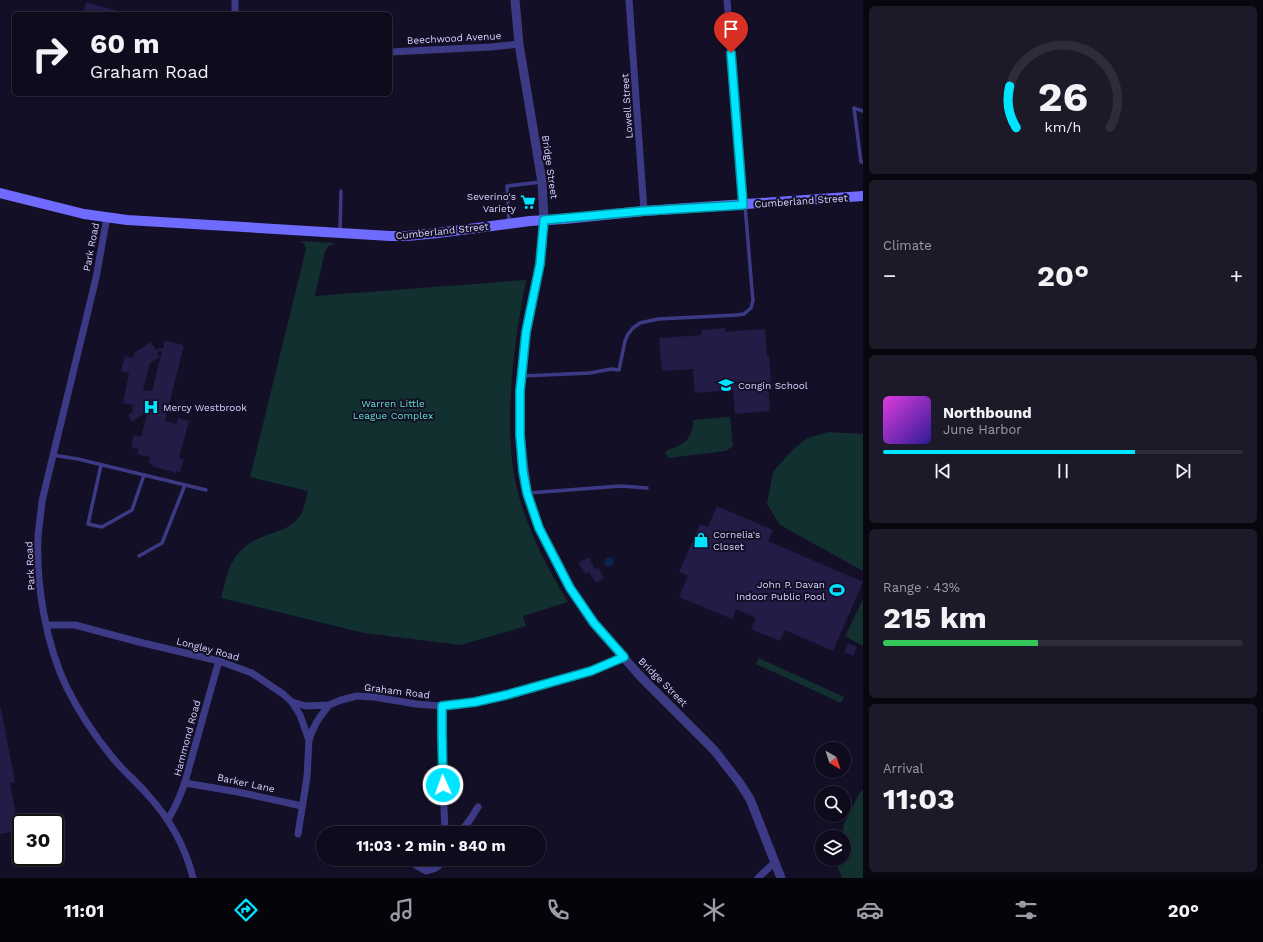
<!DOCTYPE html>
<html lang="en">
<head>
<meta charset="utf-8">
<style>
	body { margin:0; font-family:"Work Sans",sans-serif; background:#1c1929; color:#f1f3f6; height:100vh; display:flex; flex-direction:column; font-size:15px; white-space:nowrap }
	* { box-sizing:border-box; margin:0 }
	p { font-size:13px; color:#9b9ba3 }
	.icon { flex:none; width:22px; height:22px; fill:none; stroke:currentColor; stroke-width:2; stroke-linecap:round; stroke-linejoin:round }
	.map { position:relative; flex:1; overflow:hidden }
	.panel { display:flex; flex-direction:column; gap:6px; padding:6px; background:#08060f; width:400px }
	.panel>* { flex:none }
	.banner { position:absolute; left:12px; top:12px; width:380px; height:84px; border-radius:6px; box-shadow:0 1px 3px #0004,0 0 0 1px #2e2b3b; background:#0e0b1c; color:#f1f3f6; overflow:hidden }
	.needle { width:26px; rotate:141deg }
	.tools { position:absolute; left:815px; top:742px; display:grid; gap:8px }
	.tools a { display:grid; place-items:center; width:36px; height:36px; border-radius:50%; background:#0e0b1c; box-shadow:0 1px 3px #0004,0 0 0 1px #2e2b3b; font-size:20px }
	.speed { position:absolute; left:12px; top:814px; display:flex; gap:8px; font-size:20px; font-weight:700; text-align:center }
	.speed>* { display:grid; place-content:center; width:52px; height:52px; border-radius:50%; background:#0e0b1c; box-shadow:0 1px 3px #0004,0 0 0 1px #2e2b3b; line-height:1 }
	.speed .limit { border:2px solid #111; border-radius:6px; background:#fff; color:#111 }
	.pin { position:absolute; display:grid; place-items:center; width:34px; height:34px; color:#fff; margin:-41px -17px; border-radius:50% 50% 50% 0; rotate:-45deg; box-shadow:0 0 4px #0007 }
	.pin .icon { rotate:45deg }
	.me { position:absolute; width:44px; margin:-22px; rotate:358deg; stroke-linejoin:round; filter:drop-shadow(0 0 3px #0008) }
	.turn { display:flex; align-items:center; gap:14px; height:84px; padding:0 12px; font-size:18px }
	.turn .icon { width:52px; height:52px; stroke-width:2.5 }
	.turn b { display:block; font-size:28px; line-height:34px }
	.big { font-size:30px; font-weight:700; line-height:1.1 }
	.panel .widget { flex:1; display:flex; flex-direction:column; justify-content:center; gap:6px; min-width:0; padding:0 14px; border-radius:6px; background:#1c1929 }
	.panel .dial { align-items:center; gap:0 }
	.dial svg { height:104px; overflow:visible; fill:none; stroke:#2e2b3b; stroke-width:7; stroke-linecap:round; text-anchor:middle }
	.dial text { fill:#f1f3f6; stroke:none }
	.song { display:flex; align-items:center; gap:12px }
	.cover { width:48px; height:48px; border-radius:6px; background:linear-gradient(135deg,hsl(300 70% 55%),hsl(250 70% 35%)) }
	.played { height:4px; border-radius:2px; background:linear-gradient(90deg,#00e5ff 70%,#2e2b3b 70%) }
	.keys { display:flex; justify-content:space-around; direction:ltr }
	.heat { display:flex; justify-content:space-between; align-items:center; font-size:22px; direction:ltr }
	.charge { height:6px; border-radius:3px; background:linear-gradient(90deg,#34c759 43%,#2e2b3b 0) }
	.trip { position:absolute; left:316px; top:826px; width:230px; height:40px; border-radius:20px; background:#0e0b1c; box-shadow:0 1px 3px #0004,0 0 0 1px #2e2b3b; font-weight:700; line-height:40px; text-align:center }
	.menu { display:flex; height:64px; justify-content:space-around; align-items:center; background:#06040b; color:#9b9ba3 }
	.menu .icon { width:28px; height:28px }
	.menu .on { color:#00e5ff }
	.menu b { font-size:18px; color:#f1f3f6 }
	main { display:flex; flex:1; min-height:0 }
	.map>svg:first-child { display:block }
</style>
</head>
<body>
<main>
<div class="map">
<svg width="863" height="878" viewBox="0 0 863 878">
	<rect width="100%" height="100%" fill="#130f26"/>
	<!-- green -->
	<g fill="#12302f">
		<path d="M 300,241 L 335,243 L 329,246 L 325,251 L 315,296 L 526,280 C 517,327 511,368 510,416 C 510,439 511,463 516,485 C 526,527 546,566 568,602 L 523,616 L 526,626 L 461,645 L 364,633 L 221,598 C 225,583 227,568 237,555 C 243,547 252,541 262,537 C 278,530 292,530 302,512 C 305,505 306,498 308,491 L 250,477 L 306,249 L 304,244 Z"/>
		<path d="M 730,417 L 733,446 L 726,451 L 668,458 L 665,452 C 670,448 675,448 680,445 C 690,440 693,430 693,420 Z"/>
		<polygon points="828,432 863,434 863,571 780,525 767,504 773,472 785,458 797,446 808,438"/>
		<polygon points="863,599 863,646 845,636"/>
		<polygon points="759,658 844,697 841,703 756,664"/>
		<polygon points="863,790 863,878 842,878 838,868 839,859 844,859 844,837 842,837 844,824 860,792"/>
	</g>
	<!-- water -->
	<circle fill="#0c2248" cx="609" cy="562" r="5"/>
	<!-- building -->
	<g fill="#241b47" fill-rule="evenodd">
		<polygon points="86,2 128,14 83,14"/>
		<polygon points="725,328 725,332 765,329 767,356 769,356 771,385 768,385 770,411 735,414 733,390 695,393 693,369 662,371 659,338 702,335 701,330"/>
		<path d="M 165,341 L 184,345 L 165,421 L 176,424 L 178,418 L 189,421 L 179,458 L 184,459 L 181,469 L 180,472 L 176,471 L 176,473 L 152,466 L 153,464 L 149,463 L 150,457 L 137,454 L 139,449 L 131,447 L 134,435 L 141,437 L 147,416 L 145,413 L 132,422 L 128,415 L 133,411 L 132,409 L 133,405 L 123,403 L 129,373 L 121,371 L 125,356 L 133,358 L 134,353 L 151,342 L 156,350 L 160,348 L 163,349 ZM 160,351 L 162,351 L 152,391 L 143,390 L 150,363 L 160,357 L 157,353 Z"/>
		<polygon points="717,506 773,530 768,541 863,582 833,651 785,630 780,641 751,629 756,618 736,609 732,619 679,597 688,576 679,572 700,524 708,527"/>
		<polygon points="589,557 595,569 598,567 604,578 596,583 589,572 585,574 578,563"/>
		<polygon points="848,643 857,647 853,656 844,652"/>
		<polygon points="0,704 15,782 10,783 19,831 0,834"/>
	</g>
	<g fill="none" stroke-linecap="round" stroke-linejoin="round">
		<!-- service -->
		<g stroke="#3d3a85" stroke-width="3.5">
			<polyline points="863,111 854,108 861,162 863,162"/>
			<polyline points="509,223 507,186 541,182"/>
			<polyline points="340,232 341,191"/>
			<polyline points="522,376 590,373 611,369 619,370 625,341 628,334 633,328 640,323 658,319 737,315 744,314 751,308 753,300 752,290 745,205"/>
			<polyline points="53,455 78,459 206,490"/>
			<polyline points="101,465 88,524 102,527 132,510 144,475"/>
			<polyline points="528,493 621,486 647,488"/>
			<polyline points="139,556 162,543 185,485"/>
		</g>
		<!-- minor -->
		<g stroke="#3d3a85" stroke-width="7">
			<polyline points="235,0 235,14"/>
			<polyline points="629,0 644,211"/>
			<polyline points="727,0 743,205"/>
			<polyline points="390,52 491,47 519,44"/>
			<path d="M 107,217 L 96,278 L 42,501 C 41,513 39,525 38,537 C 36,585 46,645 67,688 C 79,712 95,736 112,757 C 122,770 136,781 147,794 C 170,819 185,845 193,878"/>
			<polyline points="47,625 75,625 139,642 219,661 252,673 283,694 292,702 300,715 309,740 307,777 298,834"/>
			<polyline points="292,702 306,706 329,705 341,700 357,696 374,697 416,704 442,706 475,702 591,671 624,657"/>
			<polyline points="442,706 441,731 445,833"/>
			<path d="M 309,740 C 314,724 319,718 329,705"/>
			<polyline points="185,783 238,792 302,806"/>
			<path d="M 168,819 C 181,799 187,776 193,753 C 202,722 210,691 219,661"/>
			<path d="M 445,832 C 448,832 451,833 454,833 C 466,830 472,816 478,807"/>
			<path d="M 408,859 L 417,866 L 426,871 C 434,869 440,868 442,859"/>
			<polyline points="758,878 775,862"/>
		</g>
		<!-- tertiary -->
		<polyline stroke="#3d3a85" stroke-width="9" points="515,0 519,44 542,182 544,220 540,264 526,332 520,391 520,435 527,493 539,528 547,544 570,588 593,623 641,677 714,750 739,782 750,799 781,878"/>
		<!-- secondary -->
		<polyline stroke="#6f6bff" stroke-width="10" points="0,193 84,214 127,220 390,236 407,236 438,233 530,221 564,219 644,211 863,196"/>
	</g>
	<g fill="none" stroke-linecap="round" stroke-linejoin="round">
		<!-- route casing -->
		<g stroke="#0095a6" stroke-width="10">
			<polyline id="route" points="443,785 442,731 442,706 475,702 506,695 591,671 624,657 594,623 570,588 539,528 527,493 523,471 520,435 520,391 526,332 540,264 544,220 644,211 743,205 731,53"/>
		</g>
		<!-- route -->
		<use href="#route" stroke="#00e5ff" stroke-width="7"/>
	</g>
	<!-- icons -->
	<defs>
		<g id="supermarket-bare" transform="scale(1.2)"><path d="M-6-5.5h2.5l.6 2H6L4.5 2H-2.5L-4.4-4H-6ZM-1.5 3.2a1.3 1.3 0 1 0 .1 0ZM3 3.2a1.3 1.3 0 1 0 .1 0Z" fill="#00e5ff" stroke="#130f26" stroke-width="2.5" paint-order="stroke"/></g>
		<g id="school-bare" transform="scale(1.2)"><path d="M0-5L7-2L0 1L-7-2ZM-4 1L0 2.5L4 1V4Q0 6-4 4Z" fill="#00e5ff" stroke="#130f26" stroke-width="2.5" paint-order="stroke"/></g>
		<g id="hospital-bare" transform="scale(1.2)"><path d="M-5-5h3v3.5h4V-5h3V5h-3V1.5h-4V5h-3Z" fill="#00e5ff" stroke="#130f26" stroke-width="2.5" paint-order="stroke"/></g>
		<g id="shop-bare" transform="scale(1.2)"><path d="M-5-2.5h2.3a2.7 3.5 0 0 1 5.4 0H5L5.5 6h-11ZM-1.5-2.5h3a1.5 2.3 0 0 0-3 0Z" fill="#00e5ff" stroke="#130f26" stroke-width="2.5" paint-order="stroke"/></g>
		<g id="stadium-bare" transform="scale(1.2)"><path d="M0-5a6.5 5 0 1 0 0 10a6.5 5 0 1 0 0-10ZM-3.5-1.8h7v3.6h-7Z" fill="#00e5ff" stroke="#130f26" stroke-width="2.5" paint-order="stroke"/></g>
	</defs>
	<g fill-rule="evenodd">
		<use href="#supermarket-bare" x="528" y="202"/>
		<use href="#school-bare" x="726" y="385"/>
		<use href="#hospital-bare" x="151" y="407"/>
		<use href="#shop-bare" x="701" y="540"/>
		<use href="#stadium-bare" x="837" y="590"/>
	</g>
	<g text-anchor="middle" dominant-baseline="central" stroke-width="4" stroke-linejoin="round" paint-order="stroke">
		<!-- street labels -->
		<g font-size="10" fill="#d9d4ff" stroke="#130f26">
			<text transform="translate(454 38) rotate(-3)">Beechwood Avenue</text>
			<text transform="translate(627 106) rotate(-94)">Lowell Street</text>
			<text transform="translate(550 167) rotate(82)">Bridge Street</text>
			<text transform="translate(801 201) rotate(-4)">Cumberland Street</text>
			<text transform="translate(442 231) rotate(-6)">Cumberland Street</text>
			<text transform="translate(91 247) rotate(-79)">Park Road</text>
			<text transform="translate(30 566) rotate(-93)">Park Road</text>
			<text transform="translate(208 649) rotate(15)">Longley Road</text>
			<text transform="translate(663 682) rotate(45)">Bridge Street</text>
			<text transform="translate(397 691) rotate(7)">Graham Road</text>
			<text transform="translate(187 738) rotate(-75)">Hammond Road</text>
			<text transform="translate(246 783) rotate(12)">Barker Lane</text>
		</g>
		<!-- poi labels -->
		<g font-size="10" fill="#d9d4ff" stroke="#130f26" text-anchor="start">
			<text x="516" y="196" text-anchor="end">Severino's<tspan x="516" dy="12">Variety</tspan></text>
			<text x="738" y="385">Congin School</text>
			<text x="163" y="407">Mercy Westbrook</text>
			<text x="713" y="534">Cornelia's<tspan x="713" dy="12">Closet</tspan></text>
			<text x="825" y="584" text-anchor="end">John P. Davan<tspan x="825" dy="12">Indoor Public Pool</tspan></text>
		</g>
		<!-- park labels -->
		<g font-size="10" fill="#5fe0c0" stroke="#130f26">
			<text x="393" y="403">Warren Little<tspan x="393" dy="12">League Complex</tspan></text>
		</g>
	</g>
</svg>
<div class="tools">
<a><svg class="needle" viewBox="-14 -14 28 28"><path d="M0-13l5 13h-10z" fill="#e53935"/><path d="M0 13l5-13h-10z" fill="#9b9ba3"/></svg></a>
<a><svg class="icon" aria-label="search" viewBox="0 0 24 24"><circle cx="10" cy="10" r="6"/><path d="M15 15l6 6"/></svg></a>
<a><svg class="icon" aria-label="layers" viewBox="0 0 24 24"><path d="M12 4l9 5-9 5-9-5zM3 14l9 5 9-5"/></svg></a>
</div>
<div class="speed"><div class="limit">30</div></div>
<div class="pin" style="left:731px;top:53px;background:#d93025"><svg class="icon" aria-label="arrive" viewBox="0 0 24 24"><path d="M6 21V4h12l-3 4 3 4H6"/></svg></div>
<svg class="me" style="left:443px;top:785px" viewBox="-20 -20 40 40"><circle r="17" fill="#00e5ff" stroke="#fff" stroke-width="3"/><path d="M0-11L8 9 0 5-8 9z" fill="#fff"/></svg>
<div class="trip">11:03 · 2 min · 840 m</div>
<div class="banner">
<div class="turn"><svg class="icon" aria-label="right" viewBox="0 0 24 24"><path d="M7 20v-9h11M14 6l5 5-5 5"/></svg><div><b>60 m</b>Graham Road</div></div>
</div>
</div>
<section class="panel">
<div class="widget dial"><svg viewBox="0 0 100 80">
<path d="M14 69A42 42 0 1 1 86 69"/>
<path d="M14 69A42 42 0 0 1 9 37" stroke="#00e5ff"/>
<text x="50" y="56" font-size="32" font-weight="700">26</text>
<text x="50" y="72" font-size="11">km/h</text>
</svg></div>
<div class="widget"><p>Climate</p>
<div class="heat"><a>−</a><b class="big">20°</b><a>+</a></div>
</div>
<div class="widget">
<div class="song"><i class="cover"></i><div><b>Northbound</b><p>June Harbor</p></div></div>
<div class="played"></div>
<div class="keys"><svg class="icon" aria-label="previous" viewBox="0 0 24 24"><path d="M18 5L8 12l10 7zM5 5v14"/></svg><svg class="icon" aria-label="pause" viewBox="0 0 24 24"><path d="M8 5v14M16 5v14"/></svg><svg class="icon" aria-label="next" viewBox="0 0 24 24"><path d="M6 5l10 7-10 7zM19 5v14"/></svg></div>
</div>
<div class="widget"><p>Range · 43%</p><b class="big">215 km</b><div class="charge"></div></div>
<div class="widget"><p>Arrival</p><b class="big">11:03</b></div>
</section>
</main>
<nav class="menu">
<b>11:01</b>
<svg class="icon on" aria-label="directions" viewBox="0 0 24 24"><path d="M12 3l9 9-9 9-9-9zM9 14v-3h6M13 9l2 2-2 2"/></svg>
<svg class="icon" aria-label="music" viewBox="0 0 24 24"><path d="M9 18V5l10-2v13"/><circle cx="6" cy="18" r="3"/><circle cx="16" cy="16" r="3"/></svg>
<svg class="icon" aria-label="phone" viewBox="0 0 24 24"><path d="M5 4h4l2 5-3 2q2 4 5 5l2-3 5 2v4C11 20 4 13 5 4z"/></svg>
<svg class="icon" aria-label="climate" viewBox="0 0 24 24"><path d="M12 3v18M4 7l16 10M4 17L20 7"/></svg>
<svg class="icon" aria-label="car" viewBox="0 0 24 24"><path d="M5 17H2v-5l4-1 3-4h7l3 4 3 1v5h-3M9 17h6M6 11h13"/><circle cx="7" cy="17" r="2"/><circle cx="17" cy="17" r="2"/></svg>
<svg class="icon" aria-label="filters" viewBox="0 0 24 24"><path d="M4 7h16M4 17h16"/><circle cx="9" cy="7" r="2"/><circle cx="15" cy="17" r="2"/></svg>
<b>20°</b>
</nav>
</body>
</html>
